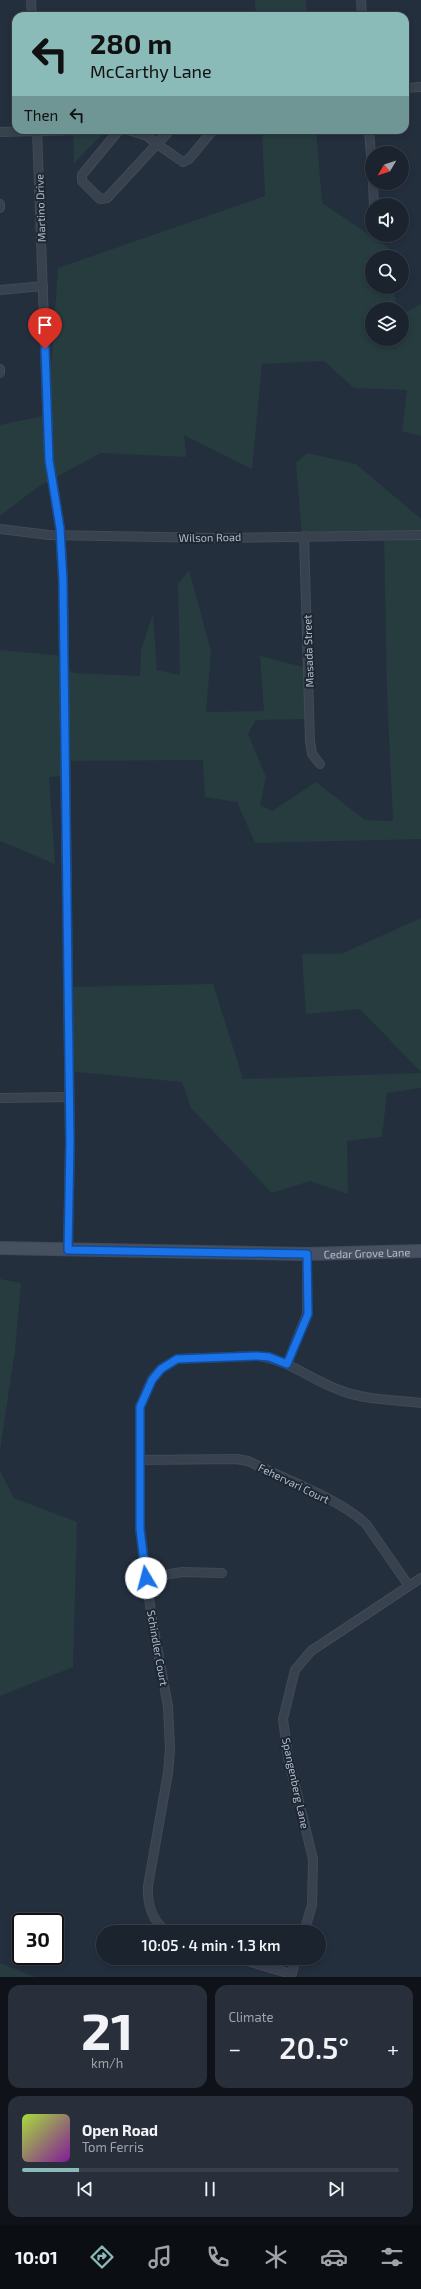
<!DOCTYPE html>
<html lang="en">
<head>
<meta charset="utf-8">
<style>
	body { margin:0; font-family:"Exo 2",sans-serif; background:#282f3a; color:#f1f3f6; height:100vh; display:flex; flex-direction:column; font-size:15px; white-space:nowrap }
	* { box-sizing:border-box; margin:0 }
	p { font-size:13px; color:#a0a4aa }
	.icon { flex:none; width:22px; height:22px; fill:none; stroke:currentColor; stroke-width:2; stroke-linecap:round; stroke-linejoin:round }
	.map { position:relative; height:1977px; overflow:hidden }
	.side { display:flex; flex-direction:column; gap:8px; padding:8px; background:#0f1319; flex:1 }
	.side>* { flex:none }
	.hud { position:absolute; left:12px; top:12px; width:397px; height:122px; border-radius:12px; box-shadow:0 2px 6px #0003,0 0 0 1px #39404a; background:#8bbbb9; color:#111; overflow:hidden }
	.needle { width:26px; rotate:231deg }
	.buttons { position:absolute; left:365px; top:146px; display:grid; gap:8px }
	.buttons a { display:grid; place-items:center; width:44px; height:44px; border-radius:50%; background:#1b232e; box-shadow:0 2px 6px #0003,0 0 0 1px #39404a; font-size:20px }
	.speed { position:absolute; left:12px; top:1913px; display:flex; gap:8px; font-size:20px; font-weight:700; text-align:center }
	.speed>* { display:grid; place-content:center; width:52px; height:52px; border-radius:50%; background:#1b232e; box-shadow:0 2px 6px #0003,0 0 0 1px #39404a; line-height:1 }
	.speed .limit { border:2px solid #111; border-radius:6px; background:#fff; color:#111 }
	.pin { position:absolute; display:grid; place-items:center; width:34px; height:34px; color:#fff; margin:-41px -17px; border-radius:50% 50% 50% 0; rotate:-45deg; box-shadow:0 0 4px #0007 }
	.pin .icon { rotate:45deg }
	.me { position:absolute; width:44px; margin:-22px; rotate:352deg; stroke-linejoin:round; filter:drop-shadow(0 0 3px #0008) }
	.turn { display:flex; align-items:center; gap:14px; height:84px; padding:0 12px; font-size:18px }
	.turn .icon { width:52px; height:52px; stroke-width:2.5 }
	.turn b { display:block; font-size:28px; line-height:34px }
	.then { display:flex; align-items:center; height:38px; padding:0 12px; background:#0003; gap:8px; font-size:15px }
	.big { font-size:30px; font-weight:600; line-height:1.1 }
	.side .widget { flex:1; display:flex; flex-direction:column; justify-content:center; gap:6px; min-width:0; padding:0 14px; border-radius:12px; background:#282f3a }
	.side .dial { align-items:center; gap:0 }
	.dial b { font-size:52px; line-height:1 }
	.song { display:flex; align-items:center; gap:12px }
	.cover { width:48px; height:48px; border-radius:6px; background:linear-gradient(135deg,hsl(80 70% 55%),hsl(290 70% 35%)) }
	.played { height:4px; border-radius:2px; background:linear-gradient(90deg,#8bbbb9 15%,#39404a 15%) }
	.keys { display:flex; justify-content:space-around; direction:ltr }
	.heat { display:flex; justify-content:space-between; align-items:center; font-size:22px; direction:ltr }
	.side .tiles { flex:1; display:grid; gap:8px; grid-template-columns:1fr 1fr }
	.widget:last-child { grid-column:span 2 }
	.trip { position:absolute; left:96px; top:1925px; width:230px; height:40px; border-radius:20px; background:#1b232e; box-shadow:0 2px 6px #0003,0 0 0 1px #39404a; font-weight:600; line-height:40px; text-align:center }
	.dock { display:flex; height:64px; justify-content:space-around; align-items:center; background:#0b0e12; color:#a0a4aa }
	.dock .icon { width:28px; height:28px }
	.dock .selected { color:#8bbbb9 }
	.dock b { font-size:18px; color:#f1f3f6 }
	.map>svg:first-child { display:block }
</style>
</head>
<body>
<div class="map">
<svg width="421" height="1977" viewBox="0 0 421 1977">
	<rect width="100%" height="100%" fill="#242f3e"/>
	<!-- green -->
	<g fill="#263c3f">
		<polygon points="255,0 306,0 307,16 256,16"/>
		<polygon points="73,130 106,130 74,163"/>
		<polygon points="262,130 316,130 322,203 389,248 390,257 372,257 372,287 394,287 397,309 372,309 372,339 402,339 402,314 421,304 421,436 402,431 407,390 354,388 324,361 262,364 252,469 184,435 186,457 101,453 39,486 0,516 0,425 48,415 58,268 265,196"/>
		<polygon points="307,453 356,464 421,519 421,839 255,843 237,802 205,797 203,760 64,761 63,776 49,777 55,864 0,841 0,650 64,656 66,669 74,673 140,676 141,650 153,614 157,670 180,675 178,584 189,570 211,651 206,712 264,711 260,656 307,668 307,719 256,720 248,734 266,777 260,805 272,811 316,782 365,820 393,821 387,692 384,534 302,536 296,463"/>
		<polygon points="421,918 421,1072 360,1009 306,1014 302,954 341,954"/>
		<polygon points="213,984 243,1079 421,1073 421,1088 387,1093 382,1137 347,1141 348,1194 310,1181 272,1193 191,1108 182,1082 67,1071 67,987"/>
		<polygon points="0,1279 21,1283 15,1350 0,1450"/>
		<polygon points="0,1471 14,1498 77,1522 73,1667 0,1696"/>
		<polygon points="0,1963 35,1977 0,1977"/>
	</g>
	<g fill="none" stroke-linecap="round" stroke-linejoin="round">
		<!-- street casing -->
		<g stroke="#414a57" stroke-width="10">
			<g id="street">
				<polyline points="31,0 32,16"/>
				<polyline points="361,0 362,16"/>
				<polyline points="405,88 421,87"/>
				<polyline points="37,130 49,460 60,528 63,581 70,1143 68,1251"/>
				<polyline points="119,130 82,175 82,181 100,199 107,198 157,144 147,136 128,130"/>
				<polyline points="170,130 157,144 183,162 189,159 213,130"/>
				<polyline points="369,130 372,169"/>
				<polyline points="0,132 80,130"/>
				<polyline points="373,183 374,205"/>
				<polyline points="0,204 0,208"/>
				<polyline points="0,290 43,286"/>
				<polyline points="0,369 0,373"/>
				<polyline points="0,529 49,535 215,538 421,535"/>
				<polyline points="304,536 310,741 312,754 320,764"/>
				<polyline points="0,1098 69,1097"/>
				<polyline points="287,1364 307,1314 307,1254"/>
				<path d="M 140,1460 L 236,1459 L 248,1461 C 282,1478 340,1499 366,1524 L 409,1586"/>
				<polyline points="146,1578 182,1572 222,1573"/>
				<path d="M 167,1932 C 152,1921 147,1903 148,1886 L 168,1773 L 170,1749 L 168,1706 L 152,1620 L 140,1529 L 140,1407 L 152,1379 L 161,1369 L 177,1359 L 257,1356 C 288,1359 312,1381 342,1391 C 366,1400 396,1400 421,1403"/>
				<polyline points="304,1932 312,1905 313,1859 288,1757 283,1719 295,1670 311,1651 421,1578"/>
				<polyline points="237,1958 291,1974"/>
				<polyline points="291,1977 296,1958"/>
			</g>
		</g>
		<!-- secondary casing -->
		<g stroke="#414a57" stroke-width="14">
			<g id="secondary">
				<path id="s1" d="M 0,1248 L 307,1254 L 421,1251"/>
			</g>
		</g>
		<!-- street -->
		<use href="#street" stroke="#38414e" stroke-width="8"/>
		<!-- secondary -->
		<use href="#secondary" stroke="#465061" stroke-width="12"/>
	</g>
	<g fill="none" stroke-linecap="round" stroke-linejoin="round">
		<!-- route casing -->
		<g stroke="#114b97" stroke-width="10">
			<polyline id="route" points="45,349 49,460 60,528 63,581 70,1143 68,1250 307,1254 308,1314 287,1364 269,1357 257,1356 177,1359 161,1369 152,1380 140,1407 140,1529 146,1578"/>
		</g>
		<!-- route -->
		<use href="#route" stroke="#1a73e8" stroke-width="7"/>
	</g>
	<g text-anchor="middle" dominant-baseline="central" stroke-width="4" stroke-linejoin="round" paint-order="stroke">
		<!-- street labels -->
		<g font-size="11" fill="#b4bcc9" stroke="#1d2633">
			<text transform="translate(40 208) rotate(-92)">Martino Drive</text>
			<text transform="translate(210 537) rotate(-1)">Wilson Road</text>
			<text transform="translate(308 651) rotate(-92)">Masada Street</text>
			<text stroke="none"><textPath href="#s1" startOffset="367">Cedar Grove Lane</textPath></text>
			<text transform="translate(294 1483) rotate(26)">Fehervari Court</text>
			<text transform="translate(158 1648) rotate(80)">Schindler Court</text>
			<text transform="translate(296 1783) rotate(78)">Spangenberg Lane</text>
		</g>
	</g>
</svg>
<div class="buttons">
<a><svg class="needle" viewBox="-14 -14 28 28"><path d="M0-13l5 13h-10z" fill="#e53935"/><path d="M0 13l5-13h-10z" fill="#a0a4aa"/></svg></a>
<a><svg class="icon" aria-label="sound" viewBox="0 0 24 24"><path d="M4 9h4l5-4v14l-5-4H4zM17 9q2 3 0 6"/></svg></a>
<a><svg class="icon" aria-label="search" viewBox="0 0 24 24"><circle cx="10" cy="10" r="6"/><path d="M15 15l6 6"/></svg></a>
<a><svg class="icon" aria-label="layers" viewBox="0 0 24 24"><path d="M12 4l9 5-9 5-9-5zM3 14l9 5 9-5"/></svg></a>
</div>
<div class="speed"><div class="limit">30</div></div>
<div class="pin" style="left:45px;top:349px;background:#d93025"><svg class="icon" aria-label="arrive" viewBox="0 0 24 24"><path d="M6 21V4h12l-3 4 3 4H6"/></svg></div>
<svg class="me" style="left:146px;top:1578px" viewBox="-20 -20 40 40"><circle r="19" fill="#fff"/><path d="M0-13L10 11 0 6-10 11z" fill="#1a73e8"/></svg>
<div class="trip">10:05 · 4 min · 1.3 km</div>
<div class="hud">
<div class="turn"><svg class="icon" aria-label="left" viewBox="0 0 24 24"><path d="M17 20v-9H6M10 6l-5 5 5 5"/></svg><div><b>280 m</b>McCarthy Lane</div></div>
<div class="then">Then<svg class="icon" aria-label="left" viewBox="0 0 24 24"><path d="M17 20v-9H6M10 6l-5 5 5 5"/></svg></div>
</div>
</div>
<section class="side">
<div class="tiles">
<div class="widget dial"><b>21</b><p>km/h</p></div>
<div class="widget"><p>Climate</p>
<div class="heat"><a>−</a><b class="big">20.5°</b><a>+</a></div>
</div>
<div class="widget">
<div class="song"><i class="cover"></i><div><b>Open Road</b><p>Tom Ferris</p></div></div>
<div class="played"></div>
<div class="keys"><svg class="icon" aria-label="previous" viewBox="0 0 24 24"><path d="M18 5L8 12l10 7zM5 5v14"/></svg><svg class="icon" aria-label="pause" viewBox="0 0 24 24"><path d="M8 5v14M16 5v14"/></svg><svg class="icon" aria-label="next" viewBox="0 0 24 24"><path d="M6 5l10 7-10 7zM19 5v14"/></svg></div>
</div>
</div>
</section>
<nav class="dock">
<b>10:01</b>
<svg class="icon selected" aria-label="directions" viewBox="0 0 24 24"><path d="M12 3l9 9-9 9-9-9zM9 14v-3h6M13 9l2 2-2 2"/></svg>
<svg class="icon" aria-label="music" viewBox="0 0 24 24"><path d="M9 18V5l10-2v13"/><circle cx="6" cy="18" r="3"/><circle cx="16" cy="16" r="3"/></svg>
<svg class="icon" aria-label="phone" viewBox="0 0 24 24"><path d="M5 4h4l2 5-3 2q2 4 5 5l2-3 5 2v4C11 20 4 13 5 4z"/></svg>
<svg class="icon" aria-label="climate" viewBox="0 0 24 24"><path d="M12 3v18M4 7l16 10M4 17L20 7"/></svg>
<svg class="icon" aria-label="car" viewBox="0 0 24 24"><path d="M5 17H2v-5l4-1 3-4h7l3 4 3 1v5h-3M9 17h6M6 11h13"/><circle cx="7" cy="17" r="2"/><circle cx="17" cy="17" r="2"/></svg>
<svg class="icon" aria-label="filters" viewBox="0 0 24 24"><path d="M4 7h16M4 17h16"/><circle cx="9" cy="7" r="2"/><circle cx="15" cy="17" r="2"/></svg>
</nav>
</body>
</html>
